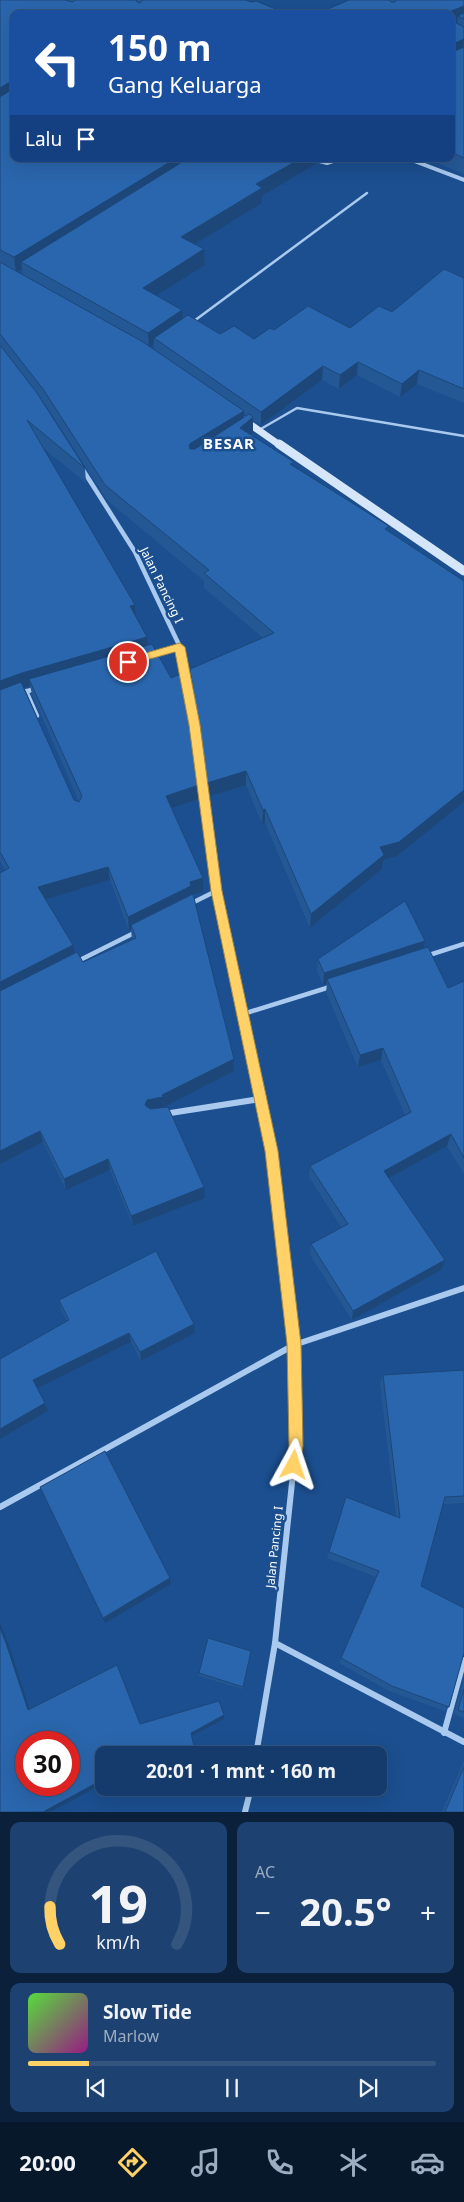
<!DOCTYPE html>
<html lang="id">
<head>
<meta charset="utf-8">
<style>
	body { margin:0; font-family:"Noto Sans",sans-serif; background:#1d4271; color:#f1f3f6; height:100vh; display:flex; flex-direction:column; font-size:19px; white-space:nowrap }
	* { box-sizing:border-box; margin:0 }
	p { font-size:16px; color:#9dadc1 }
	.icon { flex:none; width:28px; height:28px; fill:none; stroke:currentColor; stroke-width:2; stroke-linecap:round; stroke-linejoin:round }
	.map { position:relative; height:1812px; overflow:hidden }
	.side { display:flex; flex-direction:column; gap:10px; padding:10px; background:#0b203b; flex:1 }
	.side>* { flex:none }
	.guide { position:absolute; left:10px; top:10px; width:445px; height:152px; border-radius:10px; box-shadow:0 5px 20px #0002,0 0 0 1px #33557e; background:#1a4fa0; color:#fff; overflow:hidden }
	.speed { position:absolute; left:15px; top:1731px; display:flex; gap:10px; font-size:25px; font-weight:700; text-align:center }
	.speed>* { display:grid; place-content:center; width:65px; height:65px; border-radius:50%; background:#143b6b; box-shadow:0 5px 20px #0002,0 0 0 1px #33557e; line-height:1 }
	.speed .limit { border:8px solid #d22; background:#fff; color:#111 }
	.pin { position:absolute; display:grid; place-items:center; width:42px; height:42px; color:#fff; margin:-21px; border:2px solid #fff; border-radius:50%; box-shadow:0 1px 5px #0007 }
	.me { position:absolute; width:55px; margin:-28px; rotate:5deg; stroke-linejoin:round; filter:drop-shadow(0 0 4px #0008) }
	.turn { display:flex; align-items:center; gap:18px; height:105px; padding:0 15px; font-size:22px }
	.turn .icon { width:65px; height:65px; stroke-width:2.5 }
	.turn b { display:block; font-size:35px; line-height:42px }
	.then { display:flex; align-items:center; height:48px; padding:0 15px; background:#0003; gap:10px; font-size:19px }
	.big { font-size:38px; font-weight:700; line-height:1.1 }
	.side .tile { flex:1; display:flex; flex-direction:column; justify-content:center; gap:8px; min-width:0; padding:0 18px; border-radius:10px; background:#1d4271 }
	.side .dial { align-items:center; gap:0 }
	.dial svg { height:130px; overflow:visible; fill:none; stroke:#33557e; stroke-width:7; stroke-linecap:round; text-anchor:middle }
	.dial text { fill:#f1f3f6; stroke:none }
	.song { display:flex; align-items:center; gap:15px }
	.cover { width:60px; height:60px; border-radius:8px; background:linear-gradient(135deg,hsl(110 70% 55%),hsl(310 70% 35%)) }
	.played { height:5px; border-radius:2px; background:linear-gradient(90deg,#ffd166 15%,#33557e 15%) }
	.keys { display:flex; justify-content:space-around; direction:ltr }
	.heat { display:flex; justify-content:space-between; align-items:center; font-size:28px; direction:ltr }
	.side .tiles { flex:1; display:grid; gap:10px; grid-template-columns:1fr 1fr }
	.tile:last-child { grid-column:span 2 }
	.trip { position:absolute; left:95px; top:1746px; width:292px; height:50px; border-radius:10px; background:#143b6b; box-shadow:0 5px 20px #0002,0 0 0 1px #33557e; font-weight:700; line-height:50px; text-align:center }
	.tabs { display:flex; height:80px; justify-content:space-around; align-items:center; background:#08182b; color:#9dadc1 }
	.tabs .icon { width:35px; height:35px }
	.tabs .active { color:#ffd166 }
	.tabs b { font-size:22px; color:#f1f3f6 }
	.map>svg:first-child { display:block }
</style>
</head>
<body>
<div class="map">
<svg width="464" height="1812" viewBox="0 0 464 1812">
	<rect width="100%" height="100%" fill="#1b4f8f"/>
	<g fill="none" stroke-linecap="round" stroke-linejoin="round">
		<!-- service -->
		<g stroke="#a9c9ee" stroke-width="2.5">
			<polyline points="194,321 367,193"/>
			<polyline points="259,430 297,408 464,436"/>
		</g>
		<!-- minor-far2 -->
		<g stroke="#a9c9ee" stroke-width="4">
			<polyline points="312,159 327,163 339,159"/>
			<polyline points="409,159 464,180"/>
		</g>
		<!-- minor-far1 -->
		<g stroke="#a9c9ee" stroke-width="4.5">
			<polyline points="83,470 135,552 180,647 194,725 216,891 246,1034"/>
			<polyline points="151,655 180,647"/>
			<polyline points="26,691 37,716"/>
			<polyline points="19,694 37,688"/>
			<polyline points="190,904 216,891"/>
			<polyline points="426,956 464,944"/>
			<polyline points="76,962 138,931"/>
			<polyline points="243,1014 333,986"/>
		</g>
		<!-- minor -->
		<g stroke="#a9c9ee" stroke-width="6">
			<polyline points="246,1033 271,1151 294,1345 296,1445 275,1643 256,1755"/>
			<polyline points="164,1114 260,1099"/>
			<polyline points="0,1507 294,1345 464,1288"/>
			<polyline points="275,1643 464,1742"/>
			<polyline points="444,1733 464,1660"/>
			<polyline points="245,1812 251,1788"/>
		</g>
		<!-- secondary-far1 -->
		<polyline stroke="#d6e6fa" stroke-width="7" points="244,420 281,446"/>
		<!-- secondary -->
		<polyline stroke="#d6e6fa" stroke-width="9" points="279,444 464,571"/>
	</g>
	<!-- wall -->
	<g fill="#245895" fill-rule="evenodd">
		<path d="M 0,0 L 245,0 L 288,14 L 14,14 L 14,159 L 316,159 L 316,164 L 262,196 L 262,203 L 195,244 L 204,249 L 205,265 L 156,295 L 182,310 L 182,319 L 220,334 L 254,339 L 274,330 L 350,328 L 392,312 L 464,278 L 464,403 L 417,384 L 400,397 L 357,375 L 339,389 L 322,380 L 261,425 L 253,420 L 253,433 L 251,435 L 294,467 L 464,581 L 464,802 L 397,856 L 383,860 L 382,869 L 310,928 L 265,823 L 262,824 L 246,785 L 208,797 L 191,684 L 190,669 L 263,638 L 204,588 L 204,581 L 107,500 L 45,404 L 39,397 L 85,468 L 86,483 L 42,447 L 135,605 L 136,617 L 148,645 L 199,785 L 200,799 L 172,809 L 203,892 L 193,895 L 234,1059 L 234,1071 L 164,1107 L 205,1198 L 133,1226 L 110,1170 L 66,1190 L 43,1142 L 0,1164 L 0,873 L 5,870 L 0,861 ZM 22,269 L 23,275 L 18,272 ZM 154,344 L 154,350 L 150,347 ZM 244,413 L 247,416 L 244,418 ZM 30,686 L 32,694 L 79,802 L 74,800 L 24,687 ZM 110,880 L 129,931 L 131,930 L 132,939 L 83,962 L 74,954 L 45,899 Z"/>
		<polygon points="349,0 464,0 464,174 428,159 451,159 451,14"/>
		<polygon points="423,949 448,988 464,981 464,1174 447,1146 389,1178 441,1270 352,1320 310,1255 311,1244 341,1227 309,1177 310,1166 405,1115 381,1060 358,1067 326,992 327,983 323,985 317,971 318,959"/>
		<polygon points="59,1300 195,1333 141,1361 131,1342 37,1388 45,1403 48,1411 0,1439 0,1359 67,1321 61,1309"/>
		<polygon points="464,1370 464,1503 443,1504 421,1586 464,1608 464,1655 463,1655 449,1707 445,1711 389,1691 339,1663 376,1577 327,1558 329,1552 396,1516 380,1384 383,1375"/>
		<polygon points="251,1651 243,1689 199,1676 199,1673"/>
		<polygon points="464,1679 464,1718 454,1714"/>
		<polygon points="464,1762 464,1812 442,1812 463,1763"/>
	</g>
	<!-- shaded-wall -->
	<g fill="#1d4779">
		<polygon points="464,6 464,19 458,16 457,23 451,25 451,14 449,14 451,11"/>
		<polygon points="464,39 463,54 451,60 451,45"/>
		<polygon points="10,82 12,97 0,105 0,88"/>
		<polygon points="175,159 200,159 21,262 22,269 16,273 14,257"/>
		<polygon points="300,159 316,159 316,164 262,196 262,203 182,252 181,237 256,184"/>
		<polygon points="204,249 205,265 144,303 143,288"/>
		<polygon points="182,310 183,326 154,338 154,344 149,348 148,333"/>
		<polygon points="358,362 357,375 339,389 340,375"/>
		<polygon points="323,366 322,380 261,425 261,412"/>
		<polygon points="419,370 417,384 400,397 402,384"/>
		<polygon points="244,411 244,425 253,417 253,433 240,443 191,458 189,445 191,443"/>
		<polygon points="135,605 136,619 130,606"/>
		<polygon points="147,637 148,652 29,679 30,686 0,697 0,681 22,673"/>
		<polygon points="246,771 246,785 208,797 207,783"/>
		<polygon points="199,785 200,799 167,810 166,796"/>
		<polygon points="464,790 464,802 397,856 383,860 382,869 310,928 311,914 380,847"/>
		<polygon points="265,809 265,823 262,824 263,810"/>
		<polygon points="108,867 110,880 40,901 38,887"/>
		<polygon points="203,878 203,892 191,895 131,925 131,930 129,931 128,917 190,882"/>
		<polygon points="425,941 422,953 327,979 327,983 323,985 324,973"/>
		<polygon points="73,945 75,958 0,996 0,982"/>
		<polygon points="383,1048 381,1060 358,1067 360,1055"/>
		<polygon points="234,1059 234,1071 164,1107 164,1109 146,1116 145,1105 147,1100 162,1095"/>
		<polygon points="40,1131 43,1142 0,1164 0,1151"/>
		<polygon points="451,1134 447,1146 382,1182 384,1171"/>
		<polygon points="108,1159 110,1170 66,1190 64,1179"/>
		<polygon points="204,1187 205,1198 133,1226 131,1216"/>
		<polygon points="445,1260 441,1270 352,1320 353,1311"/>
		<polygon points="194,1324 195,1333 141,1361 140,1352"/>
		<polygon points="129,1333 131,1342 36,1389 33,1380"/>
		<polygon points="45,1403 48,1411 0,1439 0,1429"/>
		<polygon points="170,1578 171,1584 105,1623 103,1618"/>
		<polygon points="0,1623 10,1648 31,1714 28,1710 0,1628"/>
		<polygon points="224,1715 224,1719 192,1736 191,1733"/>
		<polygon points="157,1751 159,1754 157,1755 149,1755"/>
		<polygon points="104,1779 104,1783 50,1812 43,1812"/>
	</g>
	<!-- building -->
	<g fill="#2a66ad" stroke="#1d4779" fill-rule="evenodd">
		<polygon points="0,0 65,0 73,2 75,0 136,0 136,1 140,3 143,0 245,0 252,2 256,1 288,14 14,14 14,83 10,82 0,88"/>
		<polygon points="349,0 389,0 391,2 395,2 396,0 464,0 464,6 451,11 449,14 316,14"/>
		<polygon points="464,13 464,19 458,16"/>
		<polygon points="451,20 464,27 464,39 451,45"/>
		<polygon points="464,47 464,158 451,152 451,52 452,52"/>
		<polygon points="14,88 14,159 175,159 14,257 0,250 0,97"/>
		<polygon points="187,159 300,159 256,184 262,188 181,237 204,249 143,288 182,310 148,333 21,262"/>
		<polygon points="0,262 143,342 244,411 191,443 189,445 190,449 195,449 249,414 253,417 240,428 294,462 290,464 389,526 385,529 464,581 464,790 399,842 380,847 384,855 311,914 265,809 263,810 246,771 207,783 190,669 274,633 204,573 209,570 105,485 43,389 0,334"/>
		<polygon points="444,269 464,278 464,389 419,370 402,384 358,362 340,375 323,366 261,412 154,338 188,315 220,334 234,326 254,339 270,328 274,330 308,306 350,328 379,306 392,312"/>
		<polygon points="0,345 37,393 85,468 27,420 135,605 130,606 147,637 22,673 0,681"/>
		<polygon points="152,644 171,678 183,673 199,785 166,796 203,878 190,882 191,886 128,917 108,867 38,887 73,945 0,982 0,873 9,868 0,852 0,690 21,682 74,800 79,802 82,796 29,679"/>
		<polygon points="193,894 234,1059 162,1095 163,1097 147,1100 145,1105 150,1109 168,1107 204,1187 131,1216 108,1159 64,1179 40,1131 0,1151 0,991 77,952 83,962 136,938 131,925"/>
		<polygon points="405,901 425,941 324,973 318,959"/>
		<polygon points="428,947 448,988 464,981 464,1158 451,1134 384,1171 445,1260 353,1311 311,1244 348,1224 310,1166 411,1112 383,1048 360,1055 327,979"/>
		<polygon points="156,1251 194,1324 140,1352 129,1333 33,1380 45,1403 0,1429 0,1359 69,1320 59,1300"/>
		<polygon points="464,1370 464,1496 445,1497 421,1586 464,1608 464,1653 449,1707 392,1686 341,1658 379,1571 329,1552 346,1497 400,1518 383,1375"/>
		<polygon points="105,1451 170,1578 103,1618 40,1487"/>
		<path d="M 0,1628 L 6,1643 L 28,1710 L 117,1665 L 140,1724 L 219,1701 L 224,1715 L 191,1733 L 196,1755 L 158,1755 L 157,1751 L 149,1755 L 104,1755 L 104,1779 L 43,1812 L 0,1812 ZM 26,1742 L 69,1742 L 69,1785 L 26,1785 Z"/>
		<polygon points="208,1638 251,1651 243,1687 199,1673"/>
		<polygon points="464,1689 464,1712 458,1710"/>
		<polygon points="464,1767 464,1812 445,1812"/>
	</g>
	<!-- route -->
	<polygon fill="#ffd166" stroke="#a68842" points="180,643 185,647 200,725 222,891 278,1151 301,1344 303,1446 299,1470 294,1472 289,1470 287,1465 289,1446 287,1344 265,1151 211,891 189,725 175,652 128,665 123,662 125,659"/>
	<g text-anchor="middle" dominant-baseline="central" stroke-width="5" stroke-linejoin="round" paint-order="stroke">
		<!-- street labels -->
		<g font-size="12" fill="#fff" stroke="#1b4f8f">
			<text transform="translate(162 585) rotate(64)">Jalan Pancing I</text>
			<text transform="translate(274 1547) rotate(-84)">Jalan Pancing I</text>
		</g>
		<!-- far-district labels -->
		<g font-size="15" font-weight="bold" letter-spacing="1" fill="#fff" stroke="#1b4f8f">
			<text x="229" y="443">BESAR</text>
		</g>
	</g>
</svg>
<div class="speed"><div class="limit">30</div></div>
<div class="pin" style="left:128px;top:662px;background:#d93025"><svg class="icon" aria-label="arrive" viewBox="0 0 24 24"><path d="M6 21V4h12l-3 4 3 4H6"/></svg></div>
<svg class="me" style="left:294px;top:1465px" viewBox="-20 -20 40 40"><path d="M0-17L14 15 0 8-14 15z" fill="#ffd166" stroke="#fff" stroke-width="4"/></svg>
<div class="trip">20:01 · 1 mnt · 160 m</div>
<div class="guide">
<div class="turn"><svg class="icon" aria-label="left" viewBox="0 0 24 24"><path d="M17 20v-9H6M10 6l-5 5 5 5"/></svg><div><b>150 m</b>Gang Keluarga</div></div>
<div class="then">Lalu<svg class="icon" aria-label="arrive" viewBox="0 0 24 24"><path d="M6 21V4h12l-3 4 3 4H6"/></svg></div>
</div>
</div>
<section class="side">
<div class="tiles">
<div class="tile dial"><svg viewBox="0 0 100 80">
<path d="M14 69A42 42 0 1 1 86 69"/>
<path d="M14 69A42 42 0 0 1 8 46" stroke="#ffd166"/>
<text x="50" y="56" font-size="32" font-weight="700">19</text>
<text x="50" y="72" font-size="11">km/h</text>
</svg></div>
<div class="tile"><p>AC</p>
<div class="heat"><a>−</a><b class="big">20.5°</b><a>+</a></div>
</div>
<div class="tile">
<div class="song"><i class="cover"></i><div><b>Slow Tide</b><p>Marlow</p></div></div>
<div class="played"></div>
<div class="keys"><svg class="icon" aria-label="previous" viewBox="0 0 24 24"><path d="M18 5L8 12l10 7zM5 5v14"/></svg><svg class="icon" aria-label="pause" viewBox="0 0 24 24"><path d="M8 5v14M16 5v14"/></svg><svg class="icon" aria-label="next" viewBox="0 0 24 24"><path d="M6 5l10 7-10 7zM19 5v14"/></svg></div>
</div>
</div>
</section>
<nav class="tabs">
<b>20:00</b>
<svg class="icon active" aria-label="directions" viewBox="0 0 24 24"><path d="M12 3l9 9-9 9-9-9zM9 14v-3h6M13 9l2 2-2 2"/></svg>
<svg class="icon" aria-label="music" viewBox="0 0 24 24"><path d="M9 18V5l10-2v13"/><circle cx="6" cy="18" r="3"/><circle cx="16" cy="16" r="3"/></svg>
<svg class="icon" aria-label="phone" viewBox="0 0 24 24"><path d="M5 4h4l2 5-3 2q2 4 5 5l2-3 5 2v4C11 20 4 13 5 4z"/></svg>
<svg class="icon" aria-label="climate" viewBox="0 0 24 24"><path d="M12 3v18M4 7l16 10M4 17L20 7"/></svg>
<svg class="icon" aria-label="car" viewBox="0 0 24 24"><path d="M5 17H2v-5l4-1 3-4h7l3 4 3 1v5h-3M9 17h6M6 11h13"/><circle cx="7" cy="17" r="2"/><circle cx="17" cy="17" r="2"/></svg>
</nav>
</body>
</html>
